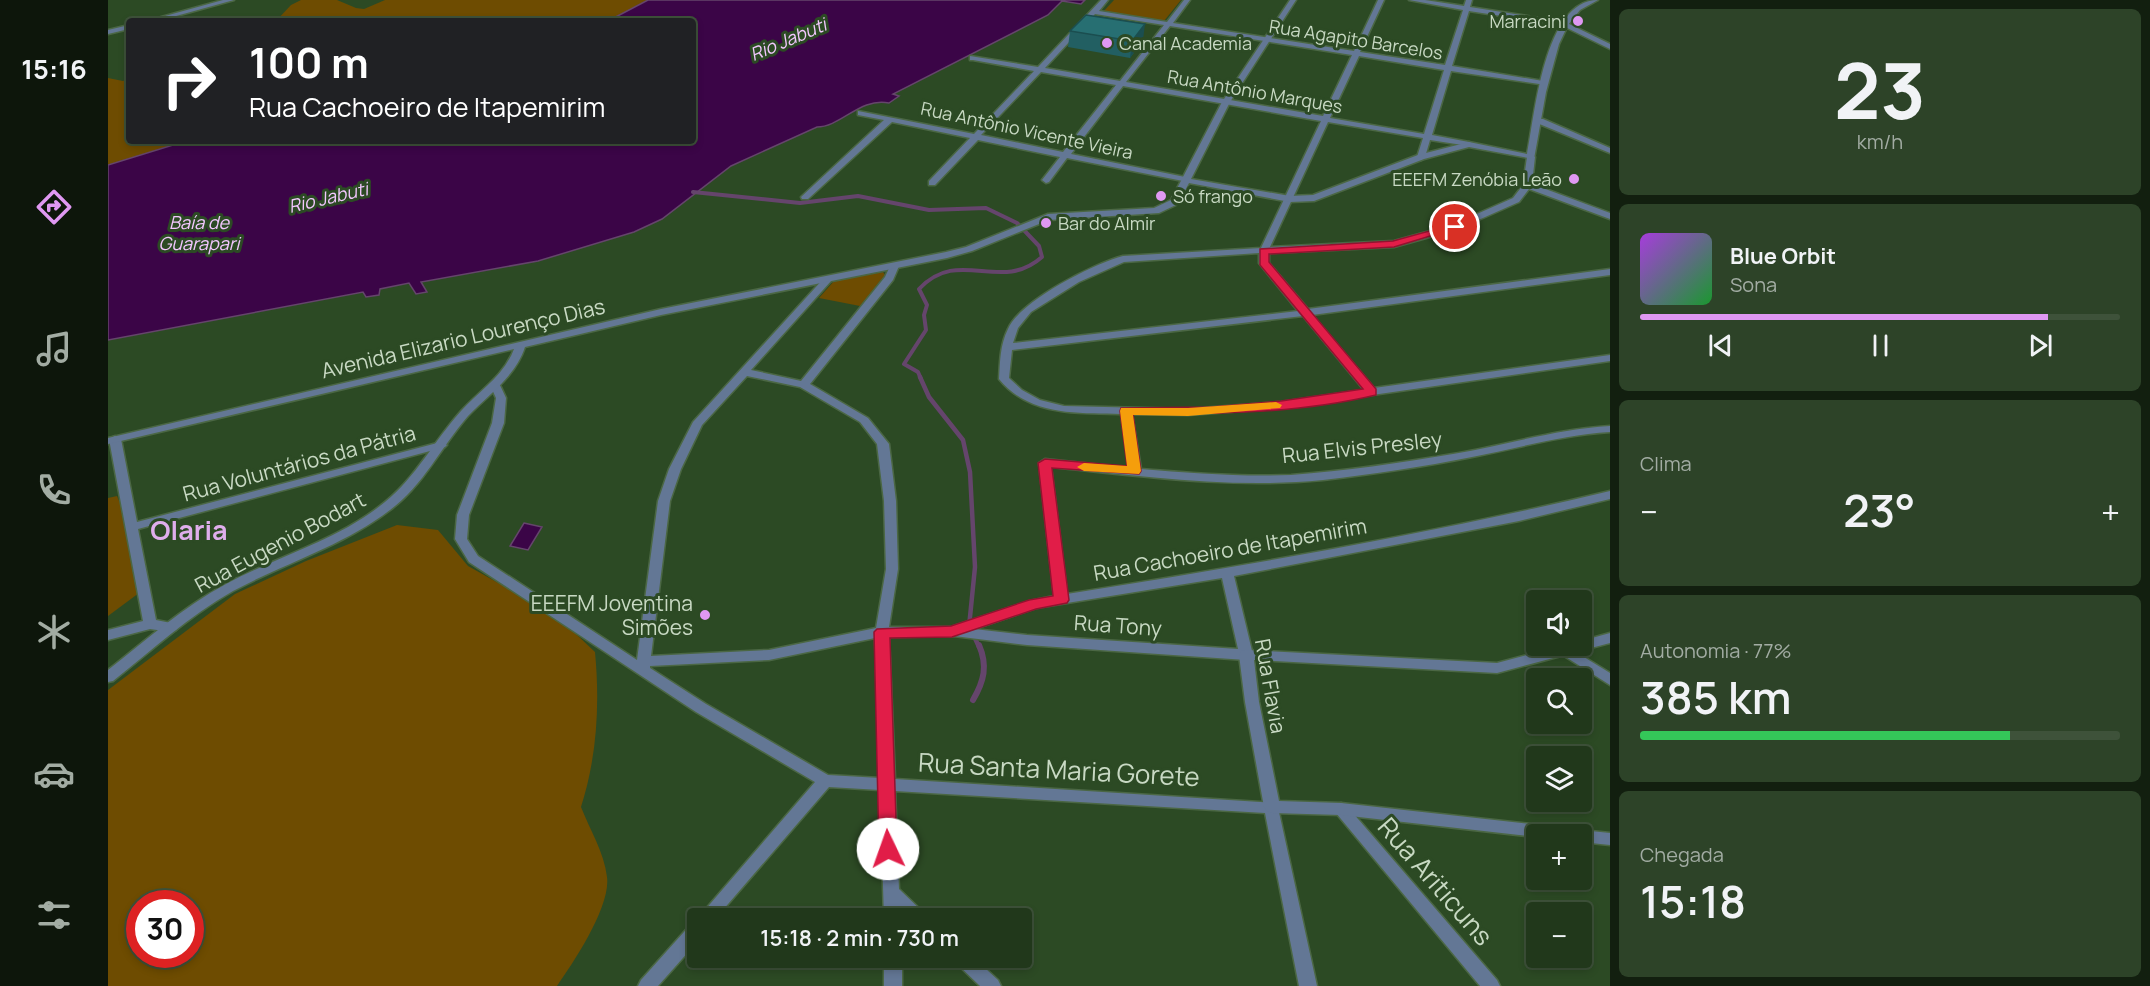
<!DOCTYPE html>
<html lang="pt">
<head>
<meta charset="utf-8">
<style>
	body { margin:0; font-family:Manrope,sans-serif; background:#2d4328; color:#f1f3f6; height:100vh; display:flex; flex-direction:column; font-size:22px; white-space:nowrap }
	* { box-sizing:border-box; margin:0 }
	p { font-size:20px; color:#a2aca3 }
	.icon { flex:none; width:33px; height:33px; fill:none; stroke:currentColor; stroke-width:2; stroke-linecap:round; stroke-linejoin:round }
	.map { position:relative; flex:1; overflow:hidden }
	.details { display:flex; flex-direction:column; gap:9px; padding:9px; background:#121f0f; width:540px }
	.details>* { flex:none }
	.top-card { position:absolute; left:18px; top:18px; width:570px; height:126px; border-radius:6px; box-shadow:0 3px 9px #0003,0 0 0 2px #3e523a; background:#202124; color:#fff; overflow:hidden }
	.tools { position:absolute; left:1418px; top:590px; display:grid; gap:12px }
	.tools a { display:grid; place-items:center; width:66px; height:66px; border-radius:6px; background:#21381b; box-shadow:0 3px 9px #0003,0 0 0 2px #3e523a; font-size:30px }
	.speed { position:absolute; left:18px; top:890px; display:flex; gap:12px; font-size:30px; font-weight:700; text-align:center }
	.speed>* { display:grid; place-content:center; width:78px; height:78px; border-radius:50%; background:#21381b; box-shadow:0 3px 9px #0003,0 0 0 2px #3e523a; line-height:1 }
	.speed .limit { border:9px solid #d22; background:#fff; color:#111 }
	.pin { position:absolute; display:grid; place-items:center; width:51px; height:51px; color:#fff; margin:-26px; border:3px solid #fff; border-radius:50%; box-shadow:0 2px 6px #0007 }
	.me { position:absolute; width:66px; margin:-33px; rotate:357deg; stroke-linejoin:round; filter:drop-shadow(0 0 4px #0008) }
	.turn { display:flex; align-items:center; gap:21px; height:126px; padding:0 24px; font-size:27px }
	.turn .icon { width:78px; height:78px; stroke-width:2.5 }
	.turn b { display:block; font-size:42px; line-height:51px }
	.big { font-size:45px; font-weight:600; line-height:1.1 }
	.details .card { flex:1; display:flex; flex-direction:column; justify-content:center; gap:9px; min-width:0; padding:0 21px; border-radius:9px; background:#2d4328 }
	.details .dial { align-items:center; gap:0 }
	.dial b { font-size:78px; line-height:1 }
	.song { display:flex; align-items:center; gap:18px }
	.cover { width:72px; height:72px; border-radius:9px; background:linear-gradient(135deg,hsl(280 70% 55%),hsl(130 70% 35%)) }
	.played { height:6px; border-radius:3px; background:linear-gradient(90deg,#df98f2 85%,#3e523a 85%) }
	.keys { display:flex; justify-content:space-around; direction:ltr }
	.heat { display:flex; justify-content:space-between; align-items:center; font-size:33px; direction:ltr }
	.charge { height:9px; border-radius:4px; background:linear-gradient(90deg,#34c759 77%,#3e523a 0) }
	.trip { position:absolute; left:579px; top:908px; width:345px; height:60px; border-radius:6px; background:#21381b; box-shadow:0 3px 9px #0003,0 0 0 2px #3e523a; font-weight:600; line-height:60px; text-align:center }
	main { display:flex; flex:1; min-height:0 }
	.tabs { display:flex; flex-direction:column; width:108px; justify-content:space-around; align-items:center; background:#0d160b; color:#a2aca3 }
	.tabs .icon { width:42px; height:42px }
	.tabs .active { color:#df98f2 }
	.tabs b { font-size:27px; color:#f1f3f6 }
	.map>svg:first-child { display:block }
</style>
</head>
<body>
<main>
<nav class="tabs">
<b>15:16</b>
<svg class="icon active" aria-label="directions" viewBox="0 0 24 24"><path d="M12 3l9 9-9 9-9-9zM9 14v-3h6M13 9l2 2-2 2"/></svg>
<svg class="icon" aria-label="music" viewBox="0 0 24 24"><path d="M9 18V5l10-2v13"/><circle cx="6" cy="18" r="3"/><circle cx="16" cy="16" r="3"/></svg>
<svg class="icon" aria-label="phone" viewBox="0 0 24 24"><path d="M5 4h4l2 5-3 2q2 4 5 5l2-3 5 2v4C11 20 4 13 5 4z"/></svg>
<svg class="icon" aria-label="climate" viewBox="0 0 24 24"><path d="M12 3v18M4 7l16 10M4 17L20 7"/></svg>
<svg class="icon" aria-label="car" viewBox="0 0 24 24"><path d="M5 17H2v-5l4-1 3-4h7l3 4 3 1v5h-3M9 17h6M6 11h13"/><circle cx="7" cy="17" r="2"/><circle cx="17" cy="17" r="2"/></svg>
<svg class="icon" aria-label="filters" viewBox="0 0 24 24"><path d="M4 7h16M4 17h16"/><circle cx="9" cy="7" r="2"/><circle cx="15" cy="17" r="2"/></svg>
</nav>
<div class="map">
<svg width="1502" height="986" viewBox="0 0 1502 986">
	<rect width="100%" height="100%" fill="#2c4a24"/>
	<!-- green -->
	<g fill="#6e4c01" fill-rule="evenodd">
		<polygon points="193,0 229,0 248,8 256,9 277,0 540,0 500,21 168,21 183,5"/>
		<polygon points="1006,0 1073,0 1056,21 995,12"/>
		<polygon points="0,78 15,81 21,78 21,141 78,141 0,165"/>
		<polygon points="775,272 777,275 752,306 711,298 726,281"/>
		<polygon points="9,496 23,529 35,590 0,616 0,498"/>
		<path d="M 289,525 L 330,530 L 360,566 L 448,615 L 487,652 C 492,704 489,757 473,807 C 482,830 496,852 499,877 C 503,906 466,962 449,986 L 0,986 L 0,690 L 127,594 L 198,561 ZM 32,903 L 82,903 L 82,954 L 32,954 Z"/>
	</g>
	<!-- water -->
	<g fill="#3b0547" stroke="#65456c" stroke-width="1.5">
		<path d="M 540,0 L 977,0 L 973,4 L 954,1 L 940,15 L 785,94 L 791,96 L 781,103 C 752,97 733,127 709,127 L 623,166 L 554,219 L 526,232 L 430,261 L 313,282 L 319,292 L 308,294 L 301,283 L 272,289 L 271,295 L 258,297 L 255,292 L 0,340 L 0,165 L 78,141 L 585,141 L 585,21 L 500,21 Z"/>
		<polygon points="416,523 434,527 420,550 402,546"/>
	</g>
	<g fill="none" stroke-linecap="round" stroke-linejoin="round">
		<!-- stream-far2 -->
		<path stroke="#65456c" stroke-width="4" d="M 585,192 L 692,203 L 750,196 L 821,210 L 878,208 L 909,223 L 931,246 L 934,257 C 892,294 851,246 811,289 L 819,305 L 816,315 L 818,330 L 796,364 L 810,372 L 813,379"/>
		<!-- stream-far1 -->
		<g stroke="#65456c" stroke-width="4.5">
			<polyline points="812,377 821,397 855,440 862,472 867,567 861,627"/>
			<polyline points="865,634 871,647"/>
		</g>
		<!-- stream -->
		<path stroke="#65456c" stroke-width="6" d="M 865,700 C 876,681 880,666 871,645"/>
		<!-- minor casing -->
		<g stroke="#4b6744" stroke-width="3">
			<g id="minor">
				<polygon points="115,0 126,0 50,21 39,21"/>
				<path d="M 993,0 L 1000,0 L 991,11 L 1059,22 L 1076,0 L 1082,0 L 1065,23 L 1246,51 L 1270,0 L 1276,0 L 1252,52 L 1337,65 L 1355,10 L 1301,0 L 1317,0 L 1356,6 L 1358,0 L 1364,0 L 1362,7 L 1457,22 L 1502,44 L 1502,49 L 1453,25 L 1361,11 L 1344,66 L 1435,81 L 1439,83 L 1438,85 L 1343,71 L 1324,135 L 1361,142 L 1365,144 L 1361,146 L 1322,140 L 1317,157 L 1313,160 L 1309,157 L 1315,138 L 1220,122 L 1162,247 L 1286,241 L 1344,225 L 1405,198 L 1415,185 L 1419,157 L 1423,154 L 1427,157 L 1424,184 L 1502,213 L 1502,219 L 1421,189 L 1411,202 L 1350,229 L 1286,247 L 1161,253 L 1161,263 L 1200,309 L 1502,269 L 1502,275 L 1204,315 L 1266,388 L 1502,355 L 1502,361 L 1173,408 L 1080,415 L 1024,414 L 1033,469 C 1082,473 1133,477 1183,475 C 1237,471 1292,463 1345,454 C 1398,445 1449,429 1502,426 L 1502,432 C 1455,435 1410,448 1364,457 C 1315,467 1265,474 1215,480 C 1125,489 1033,476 943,467 L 959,594 C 1141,565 1323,534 1502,491 L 1502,499 L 1411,521 L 1126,576 L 1145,655 L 1143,659 L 1138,660 L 919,645 L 846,636 L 781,637 L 787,779 L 1169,803 L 1209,986 L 1191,986 L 1157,813 L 787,791 L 791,889 L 816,913 L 818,918 L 799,918 L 792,911 L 792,918 L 776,918 L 772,790 L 721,787 L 608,918 L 590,918 L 707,782 L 588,712 L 361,562 L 347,539 L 349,515 L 384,423 L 388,398 L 382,385 L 387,382 L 391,383 L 398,398 L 396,423 L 361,515 L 359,539 L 370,556 L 529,660 L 550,501 L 561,469 L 585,422 L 717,277 L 723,277 L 723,281 L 643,370 L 693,381 L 777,277 L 783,264 L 786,263 L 791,266 L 785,280 L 702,384 L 760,418 L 781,444 L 788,501 L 790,569 L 781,627 L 843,627 L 922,601 L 946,596 L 931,463 L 937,459 L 1021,468 L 1013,414 C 969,413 921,416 891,379 C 892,362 892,345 900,329 C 912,301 985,264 1015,256 L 1153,248 L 1213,121 L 1015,86 L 963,154 L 1077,177 L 1080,178 L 1080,182 L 959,158 L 941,182 L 938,183 L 934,180 L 952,157 L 870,140 L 827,185 L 821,185 L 821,181 L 862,138 L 784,122 L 700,199 L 694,199 L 693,197 L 776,120 L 750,115 L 750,111 L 866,134 L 926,71 L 865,60 L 862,60 L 862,56 L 930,67 ZM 987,14 L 1056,25 L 1012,81 L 937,68 ZM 1062,26 L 1244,55 L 1215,116 L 1018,82 ZM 1251,56 L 1336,70 L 1316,134 L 1222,118 ZM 933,72 L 1008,85 L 955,152 L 873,135 ZM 1151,253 L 1151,263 L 1190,311 L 905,343 L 910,328 L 923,312 L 971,282 L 1016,262 ZM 1195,316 L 1256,390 L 1173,402 L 1080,409 L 956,406 L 932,400 L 914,390 L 901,378 L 904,350 ZM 639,376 L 692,387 L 752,422 L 769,444 L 776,501 L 778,569 L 768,628 L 661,650 L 543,656 L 562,501 L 573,469 L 594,425 ZM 1114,578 L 1130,649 L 919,635 L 866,629 L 928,608 ZM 767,638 L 772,778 L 720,775 L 598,704 L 542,668 L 542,666 L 661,660 Z"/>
				<polygon points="21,25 21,29 0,34 0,30"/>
				<polygon points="1429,119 1435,119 1502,148 1502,153 1429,123"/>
				<polygon points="7,436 13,439 29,522 333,442 339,445 337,447 30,529 48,620 68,624 70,627 68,630 63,632 42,629 0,640 0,630 35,621 1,439"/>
				<polygon points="1458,646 1502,673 1502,685 1453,654 1451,651 1453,648"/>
				<polygon points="1233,803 1238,805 1389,980 1392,986 1372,986 1228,813 1225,809 1228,805"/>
				<polygon points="590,921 590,941 550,986 530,986 533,980 584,923"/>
				<rect x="776" y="957" width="18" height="29"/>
				<polygon points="844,957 865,957 890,980 893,986 872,986 847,962"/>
			</g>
		</g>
		<!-- tertiary casing -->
		<g stroke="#4b6744" stroke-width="3">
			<g id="tertiary">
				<path d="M 1182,0 L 1188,0 L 1122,102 L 1083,179 L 1182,196 L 1205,195 L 1310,155 L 1361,142 L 1419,154 C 1427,115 1436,0 1490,0 L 1472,10 L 1460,25 L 1451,44 L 1438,92 L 1426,159 L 1361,147 L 1316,159 L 1206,201 L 1182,202 L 1081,183 L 1070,204 L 1051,213 L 941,220 L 864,251 L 839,258 L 553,315 L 417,347 C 407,377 381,394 360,416 C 333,447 315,486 282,510 C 235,546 177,563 125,591 C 81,616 44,650 5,681 L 0,682 L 0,670 C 38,640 75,607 118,584 C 170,556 231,540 277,502 C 308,477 326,441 353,411 C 371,391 396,376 406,349 L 0,444 L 0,438 L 553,309 L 838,252 L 858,247 L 940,214 L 1046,208 L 1063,200 L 1114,102 Z"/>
				<polygon points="1502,633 1502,643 1389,673 1146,660 1151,702 1171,801 1233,803 1459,828 1465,829 1466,833 1473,830 1502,833 1502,845 1473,842 1473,834 1428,834 1428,837 1233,815 1164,813 1159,811 1156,807 1137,702 1131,655 1133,651 1138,650 1389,663 1457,645 1473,645 1473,641"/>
			</g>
		</g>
		<!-- minor -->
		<use href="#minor" fill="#637795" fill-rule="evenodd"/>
		<!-- tertiary -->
		<use href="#tertiary" fill="#637795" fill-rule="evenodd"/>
	</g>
	<!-- wall -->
	<polygon fill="#225f62" points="962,31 1035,40 1022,58 960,47"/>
	<!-- shaded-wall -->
	<polygon fill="#1b4e50" points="1037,24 1035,40 1022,58 1024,41"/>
	<!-- building -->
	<polygon fill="#276f72" stroke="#1b4e50" stroke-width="1.5" points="978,15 1037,24 1024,41 962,31"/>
	<!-- route -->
	<path fill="#e11d48" stroke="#92132f" stroke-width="1.5" d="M 1343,225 L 1352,227 L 1286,247 L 1161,254 L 1161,262 L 1268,389 L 1268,395 C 1189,414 1105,414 1025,414 L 1033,471 L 1031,474 L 944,468 L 961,600 L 959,603 L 928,609 L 844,637 L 782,638 L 789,849 L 787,854 L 780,857 L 774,854 L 771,849 L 766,632 L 769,629 L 843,626 L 921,600 L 945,596 L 930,463 L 937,459 L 1019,466 L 1012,411 L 1013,408 L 1103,407 L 1173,401 L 1255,389 L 1152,265 L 1152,249 L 1285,241 Z"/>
	<!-- slow -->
	<polygon fill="#f59e0b" points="1168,402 1174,405 1172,408 1080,416 1025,415 1033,471 1031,474 976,471 969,467 976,463 1019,466 1012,411 1013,408 1080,408"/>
	<!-- markers -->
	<g fill="#df98f2" stroke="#2c4a24" stroke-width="2">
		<circle cx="1470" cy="21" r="6"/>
		<circle cx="999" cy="43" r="6"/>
		<circle cx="1466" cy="179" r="6"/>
		<circle cx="1053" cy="196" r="6"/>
		<circle cx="938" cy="223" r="6"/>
		<circle cx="597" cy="615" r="6"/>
	</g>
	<g text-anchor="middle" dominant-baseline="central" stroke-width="6" stroke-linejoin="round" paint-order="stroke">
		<!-- far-poi labels -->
		<g font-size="18" fill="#c8d9c3" stroke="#2c4a24" text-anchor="start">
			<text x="1458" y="21" text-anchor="end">Marracini</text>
			<text x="1011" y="43">Canal Academia</text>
			<text x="1454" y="179" text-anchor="end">EEEFM Zenóbia Leão</text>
			<text x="1065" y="196">Só frango</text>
			<text x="950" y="223">Bar do Almir</text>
		</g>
		<!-- far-water labels -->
		<g font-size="18" font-style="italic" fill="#f3c7ff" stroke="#2c4a24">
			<text transform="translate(680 39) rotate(-23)">Rio Jabuti</text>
			<text transform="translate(220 197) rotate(-13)">Rio Jabuti</text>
			<text x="91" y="222">Baía de<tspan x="91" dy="21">Guarapari</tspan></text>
		</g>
		<!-- far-street labels -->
		<g font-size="18" fill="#c8d9c3" stroke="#2c4a24">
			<text transform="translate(1248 39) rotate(9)">Rua Agapito Barcelos</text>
			<text transform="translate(1147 91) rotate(10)">Rua Antônio Marques</text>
			<text transform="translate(919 130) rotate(12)">Rua Antônio Vicente Vieira</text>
		</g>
		<!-- street labels -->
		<g font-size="21" fill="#c8d9c3" stroke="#2c4a24">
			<text transform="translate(355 338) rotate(-13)">Avenida Elizario Lourenço Dias</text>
			<text transform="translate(1254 447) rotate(-6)">Rua Elvis Presley</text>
			<text transform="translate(191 463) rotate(-15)">Rua Voluntários da Pátria</text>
			<text transform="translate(172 542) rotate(-28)">Rua Eugenio Bodart</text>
			<text transform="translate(1122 549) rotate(-10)">Rua Cachoeiro de Itapemirim</text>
			<text transform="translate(1010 625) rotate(4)">Rua Tony</text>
			<text transform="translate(1163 686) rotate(80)">Rua Flavia</text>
		</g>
		<!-- poi labels -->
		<g font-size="21" fill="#c8d9c3" stroke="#2c4a24" text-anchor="end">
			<text x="585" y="603">EEEFM Joventina<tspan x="585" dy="24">Simões</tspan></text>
		</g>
		<!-- near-street labels -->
		<g font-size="26" fill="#c8d9c3" stroke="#2c4a24">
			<text transform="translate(951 769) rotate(3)">Rua Santa Maria Gorete</text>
			<text transform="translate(1328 881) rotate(49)">Rua Ariticuns</text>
		</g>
		<!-- district labels -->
		<g font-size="27" font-weight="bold" fill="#dfaeec" stroke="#2c4a24">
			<text x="81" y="529">Olaria</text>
		</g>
	</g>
</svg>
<div class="tools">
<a><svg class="icon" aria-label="sound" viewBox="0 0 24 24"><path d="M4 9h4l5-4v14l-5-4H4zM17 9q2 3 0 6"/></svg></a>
<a><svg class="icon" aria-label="search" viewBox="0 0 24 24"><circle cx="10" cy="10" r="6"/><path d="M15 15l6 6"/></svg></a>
<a><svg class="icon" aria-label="layers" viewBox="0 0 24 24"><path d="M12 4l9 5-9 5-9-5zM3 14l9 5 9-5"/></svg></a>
<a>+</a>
<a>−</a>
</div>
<div class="speed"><div class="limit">30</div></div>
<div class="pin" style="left:1347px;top:227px;background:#d93025"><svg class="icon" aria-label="arrive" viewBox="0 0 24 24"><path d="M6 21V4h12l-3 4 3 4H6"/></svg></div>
<svg class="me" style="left:780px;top:849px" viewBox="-20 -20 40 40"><circle r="19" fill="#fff"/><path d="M0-13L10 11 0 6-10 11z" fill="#e11d48"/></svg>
<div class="trip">15:18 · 2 min · 730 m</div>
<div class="top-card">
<div class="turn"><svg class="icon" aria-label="right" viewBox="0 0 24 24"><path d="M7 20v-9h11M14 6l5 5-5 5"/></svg><div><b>100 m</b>Rua Cachoeiro de Itapemirim</div></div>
</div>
</div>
<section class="details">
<div class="card dial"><b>23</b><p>km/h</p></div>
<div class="card">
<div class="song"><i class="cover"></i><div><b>Blue Orbit</b><p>Sona</p></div></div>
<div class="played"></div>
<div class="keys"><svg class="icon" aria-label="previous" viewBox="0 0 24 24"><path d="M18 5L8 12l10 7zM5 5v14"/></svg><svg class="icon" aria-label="pause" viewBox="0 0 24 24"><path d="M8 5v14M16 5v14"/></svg><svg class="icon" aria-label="next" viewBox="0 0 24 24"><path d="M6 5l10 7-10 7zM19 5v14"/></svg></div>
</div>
<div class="card"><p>Clima</p>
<div class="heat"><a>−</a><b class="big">23°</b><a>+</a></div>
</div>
<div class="card"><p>Autonomia · 77%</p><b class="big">385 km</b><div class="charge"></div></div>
<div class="card"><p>Chegada</p><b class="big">15:18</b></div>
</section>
</main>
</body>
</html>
